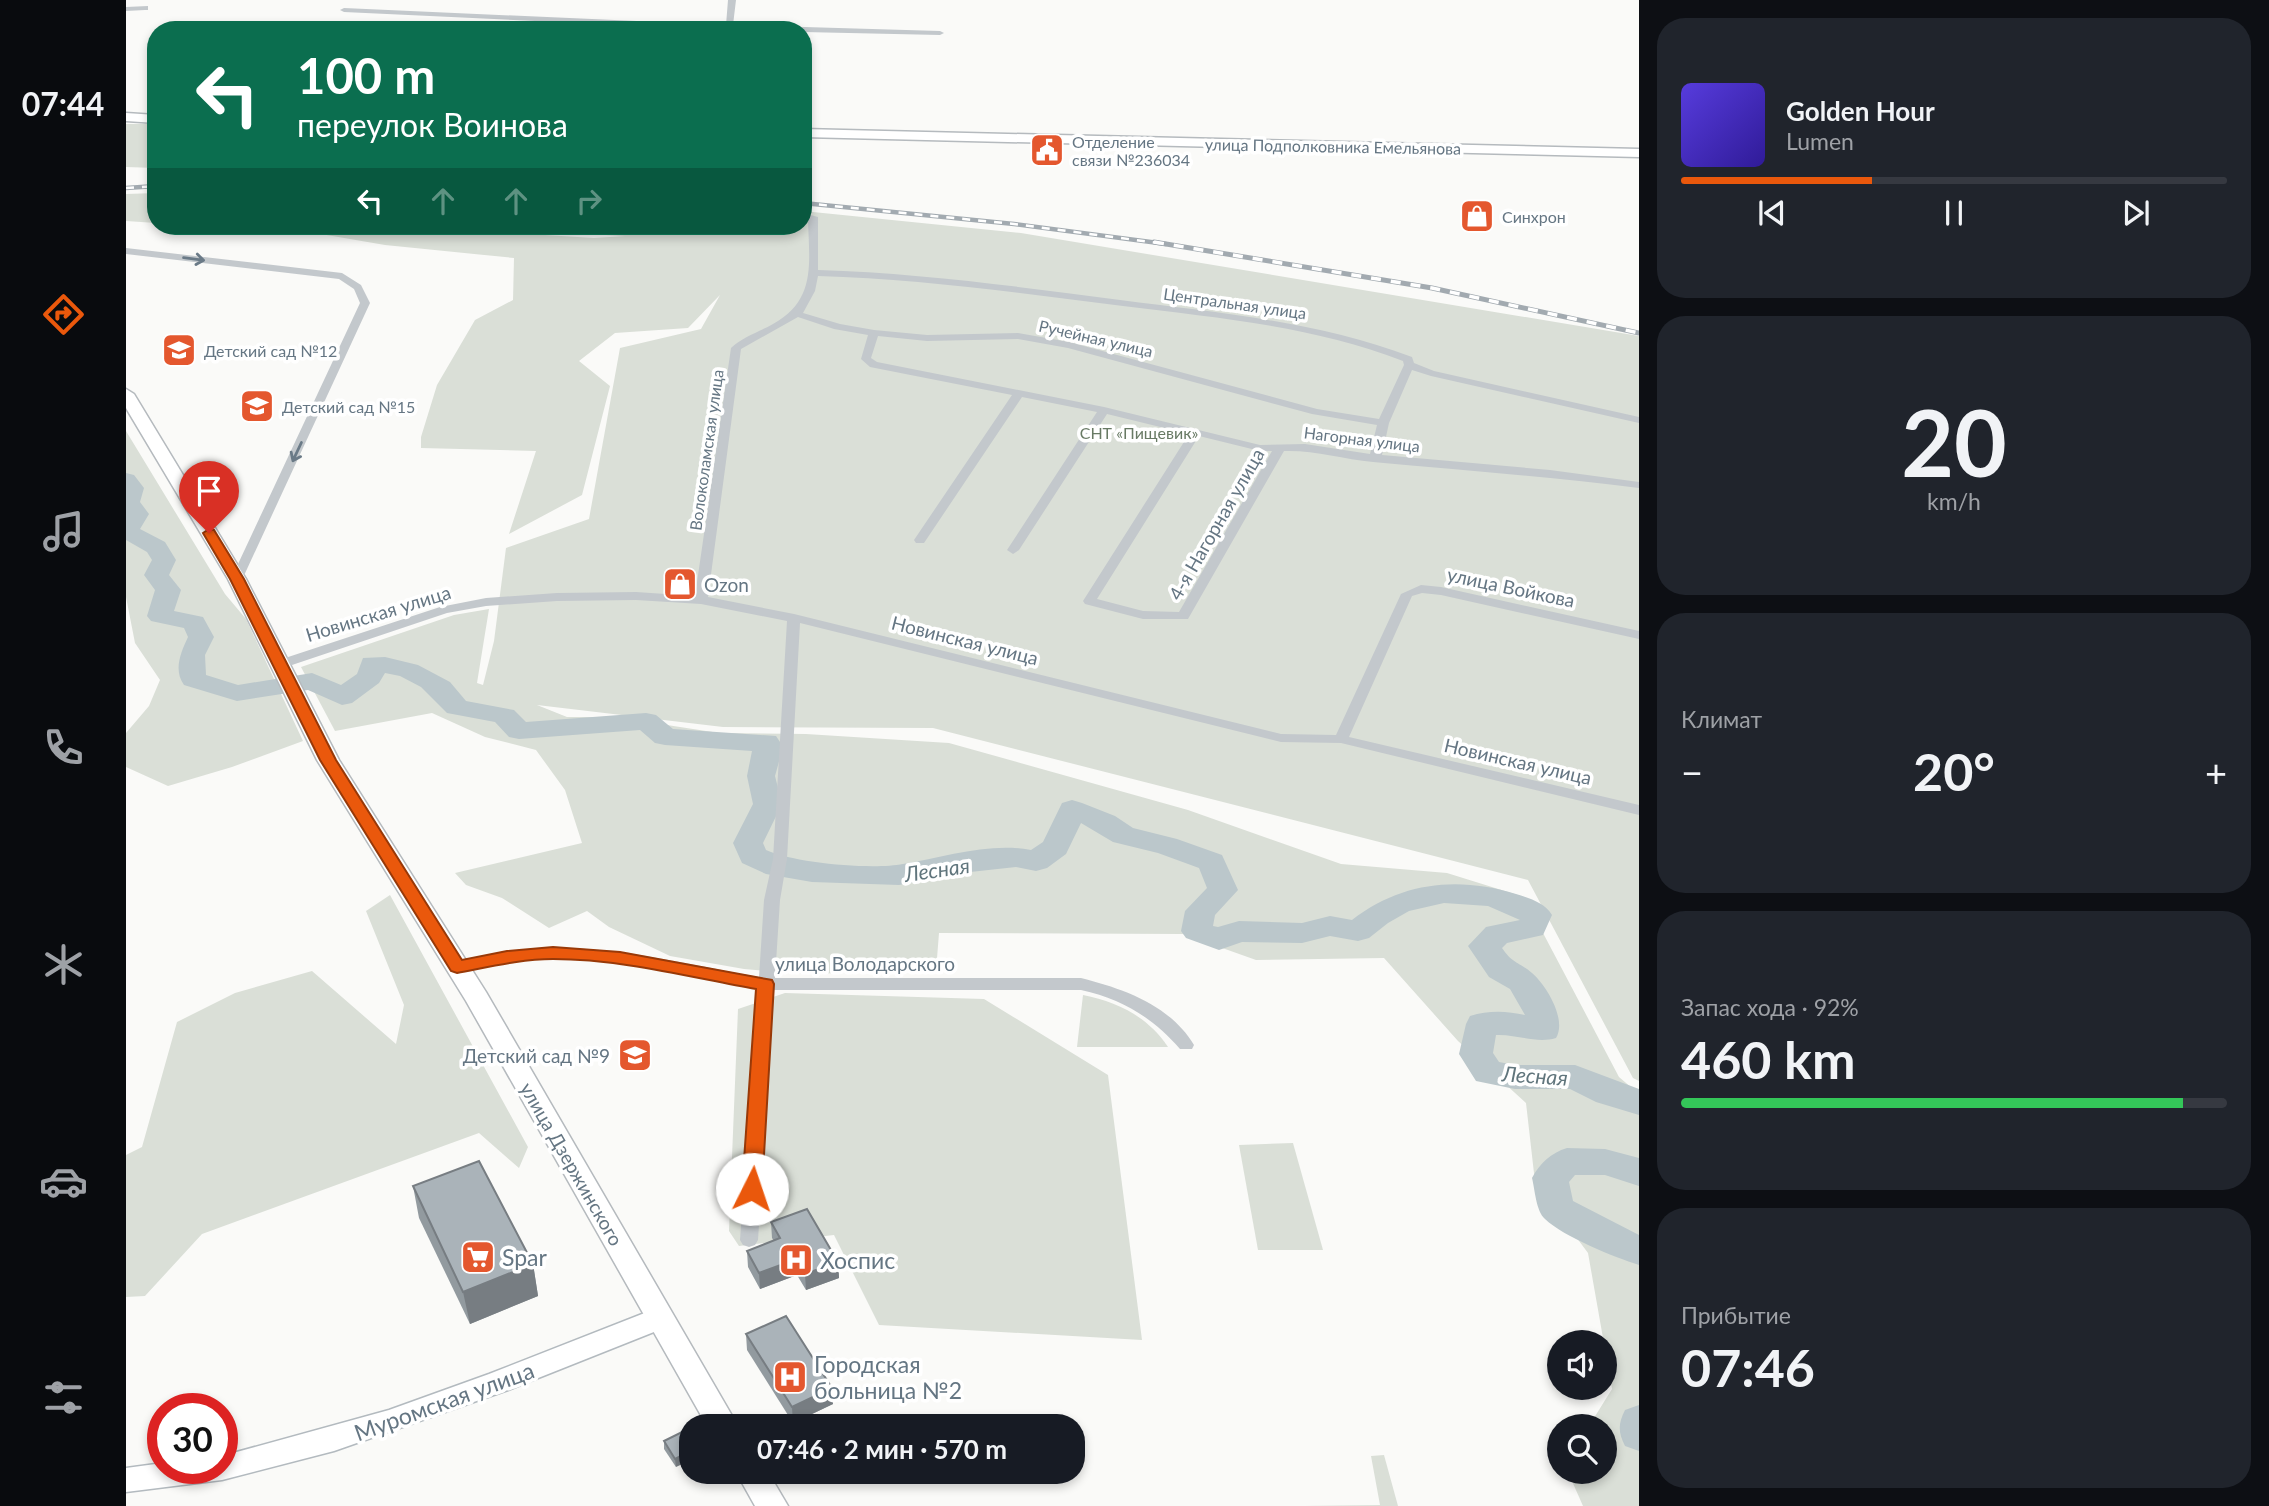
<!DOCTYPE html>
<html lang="ru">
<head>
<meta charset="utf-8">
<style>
	body { margin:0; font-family:Lato,sans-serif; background:#20242c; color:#f1f3f6; height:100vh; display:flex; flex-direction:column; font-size:26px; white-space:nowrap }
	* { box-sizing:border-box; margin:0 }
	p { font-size:23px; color:#9ea1a6 }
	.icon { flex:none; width:38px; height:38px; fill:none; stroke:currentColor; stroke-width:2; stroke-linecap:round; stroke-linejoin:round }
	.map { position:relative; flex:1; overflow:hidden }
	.drawer { display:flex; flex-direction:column; gap:18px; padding:18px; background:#0d0f14; width:630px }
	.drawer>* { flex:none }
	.top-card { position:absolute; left:21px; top:21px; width:665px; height:214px; border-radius:28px; box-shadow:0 4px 10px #0003; background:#0b6e4f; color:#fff; overflow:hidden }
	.controls { position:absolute; left:1421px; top:1330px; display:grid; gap:14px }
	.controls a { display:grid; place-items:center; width:70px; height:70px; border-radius:50%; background:#171b24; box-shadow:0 4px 10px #0003; font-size:35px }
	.speed { position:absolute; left:21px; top:1393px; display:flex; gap:14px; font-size:35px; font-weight:700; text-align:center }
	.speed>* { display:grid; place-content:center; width:91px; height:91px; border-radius:50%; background:#171b24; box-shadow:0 4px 10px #0003; line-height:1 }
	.speed .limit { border:10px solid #d22; background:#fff; color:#111 }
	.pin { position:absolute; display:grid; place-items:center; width:60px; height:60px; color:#fff; margin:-72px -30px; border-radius:50% 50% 50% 0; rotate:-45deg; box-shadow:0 0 7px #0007 }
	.pin .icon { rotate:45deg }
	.me { position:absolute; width:77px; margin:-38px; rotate:4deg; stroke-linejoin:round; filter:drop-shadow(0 0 5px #0008) }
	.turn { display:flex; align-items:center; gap:24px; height:147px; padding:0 35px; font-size:32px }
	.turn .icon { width:91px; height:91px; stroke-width:2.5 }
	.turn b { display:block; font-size:49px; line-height:60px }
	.lanes { display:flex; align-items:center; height:66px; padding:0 35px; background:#0003; justify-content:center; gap:35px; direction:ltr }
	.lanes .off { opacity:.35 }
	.big { font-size:52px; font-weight:700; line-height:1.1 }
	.drawer .card { flex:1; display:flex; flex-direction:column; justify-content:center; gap:10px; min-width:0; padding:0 24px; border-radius:28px; background:#20242c }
	.drawer .dial { align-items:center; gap:0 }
	.dial b { font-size:91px; line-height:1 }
	.song { display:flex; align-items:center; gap:21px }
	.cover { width:84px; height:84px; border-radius:10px; background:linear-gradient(135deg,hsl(250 70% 55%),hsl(250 70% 35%)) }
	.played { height:7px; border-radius:4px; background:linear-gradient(90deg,#ea580c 35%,#363941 35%) }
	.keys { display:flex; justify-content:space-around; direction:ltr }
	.heat { display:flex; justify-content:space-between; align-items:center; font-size:38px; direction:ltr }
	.charge { height:10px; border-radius:5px; background:linear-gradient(90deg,#34c759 92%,#363941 0) }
	.trip { position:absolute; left:553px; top:1414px; width:406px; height:70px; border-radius:28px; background:#171b24; box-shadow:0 4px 10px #0003; font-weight:700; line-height:70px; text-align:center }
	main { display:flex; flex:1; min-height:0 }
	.dock { display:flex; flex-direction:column; width:126px; justify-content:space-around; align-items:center; background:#090b0e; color:#9ea1a6 }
	.dock .icon { width:49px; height:49px }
	.dock .active { color:#ea580c }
	.dock b { font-size:32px; color:#f1f3f6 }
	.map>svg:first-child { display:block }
</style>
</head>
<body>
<main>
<nav class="dock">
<b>07:44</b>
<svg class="icon active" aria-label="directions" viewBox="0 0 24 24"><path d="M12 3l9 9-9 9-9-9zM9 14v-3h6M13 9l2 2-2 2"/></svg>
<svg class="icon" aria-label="music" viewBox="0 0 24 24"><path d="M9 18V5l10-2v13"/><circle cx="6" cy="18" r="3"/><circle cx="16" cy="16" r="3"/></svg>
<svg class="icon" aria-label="phone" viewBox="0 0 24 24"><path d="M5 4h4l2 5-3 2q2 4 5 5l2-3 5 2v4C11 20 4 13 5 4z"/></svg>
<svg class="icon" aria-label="climate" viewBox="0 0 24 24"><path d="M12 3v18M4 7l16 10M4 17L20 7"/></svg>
<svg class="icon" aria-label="car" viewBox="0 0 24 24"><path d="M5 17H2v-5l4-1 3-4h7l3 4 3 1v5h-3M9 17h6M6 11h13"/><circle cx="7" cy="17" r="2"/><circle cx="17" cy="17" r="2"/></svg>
<svg class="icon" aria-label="filters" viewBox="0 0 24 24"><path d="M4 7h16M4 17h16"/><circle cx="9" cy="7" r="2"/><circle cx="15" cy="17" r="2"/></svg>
</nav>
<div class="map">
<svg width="1513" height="1506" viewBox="0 0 1513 1506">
	<rect width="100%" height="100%" fill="#fafaf8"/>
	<!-- green -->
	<g fill="#dadfd7">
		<polygon points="0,124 30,124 30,168 0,167"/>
		<polygon points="30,193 30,223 0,221 0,194"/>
		<polygon points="677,211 895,233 1513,336 1513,1081 1507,1078 1402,880 807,728 597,727 411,705 441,717 489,717 593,733 680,734 823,743 1062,810 1215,864 1321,873 1398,897 1493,1077 1513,1094 1513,1506 1457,1506 1442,1472 1479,1472 1479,1426 1463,1426 1486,1389 1462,1253 1409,1182 1400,1103 1332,1041 1258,958 1130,960 1057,934 813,933 810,971 674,974 618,969 544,956 483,927 461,911 423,928 376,898 340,885 329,873 456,843 439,790 410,750 359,737 306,713 209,731 175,667 328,615 363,609 351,683 357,685 368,641 380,548 463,519 494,348 575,329 594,295 562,328 489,333 453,361 484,386 456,495 383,534 410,451 295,448 295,437 311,385 349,320 387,300 388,258 259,245 148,226 317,226 317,229 468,238 499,236 321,227 677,226"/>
		<polygon points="0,431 99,594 120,619 177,741 106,767 42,786 0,767 0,733 23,706 34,680 9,643 0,597"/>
		<polygon points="264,895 402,1147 393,1168 353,1133 76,1234 19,1296 0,1297 0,1155 16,1147 51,1022 109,993 186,971 270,1044 278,1005 240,911"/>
		<polygon points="659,993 858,999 982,1075 1016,1340 753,1325 708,1235 613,1246 603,1231 612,1009"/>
		<path d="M 957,995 C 992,1002 1022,1017 1042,1047 L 951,1047 Z"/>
		<polygon points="1167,1143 1197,1250 1132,1250 1113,1145"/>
		<polygon points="1258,1455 1272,1506 1178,1506 1254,1505 1245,1456"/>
	</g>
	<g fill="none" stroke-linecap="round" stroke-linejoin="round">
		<!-- river -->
		<g fill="#bbc7cb" fill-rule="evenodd">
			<path d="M 0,473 L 8,475 L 18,488 L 14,502 L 23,514 L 14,529 L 39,542 L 50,560 L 43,575 L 55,590 L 48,611 L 77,617 L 88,637 L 79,655 L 80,675 L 112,685 L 186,673 L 215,685 L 231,674 L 237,658 L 259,657 L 292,665 L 324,682 L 340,701 L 388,710 L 400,722 L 520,713 L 530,715 L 547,729 L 650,736 L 654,742 L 654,758 L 649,776 L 656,804 L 637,843 L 640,850 C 668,863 746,870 777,864 C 818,857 864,842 905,850 L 917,842 L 936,803 L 946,800 L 956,803 L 989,816 L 1007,828 L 1051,839 L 1096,855 L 1112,890 L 1089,915 L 1087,926 L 1092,927 L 1113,921 L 1176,923 L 1204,916 L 1226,920 C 1275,882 1332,876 1390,894 C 1403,898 1419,903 1426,915 L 1417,935 L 1381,943 L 1376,948 C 1387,964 1393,962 1406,973 C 1421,986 1441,1020 1430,1038 C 1410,1044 1391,1034 1370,1035 L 1367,1053 L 1373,1062 L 1389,1065 L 1449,1065 L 1513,1089 L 1513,1115 L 1470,1102 L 1444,1089 L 1389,1089 L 1350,1081 L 1333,1054 L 1340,1024 L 1344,1016 C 1363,1010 1381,1011 1399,1015 L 1384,989 L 1363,977 L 1342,946 L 1360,927 L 1394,920 L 1362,906 L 1318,903 L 1283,911 L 1262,923 L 1243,938 L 1232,941 L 1204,936 L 1176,943 L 1116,942 L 1093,950 L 1060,938 L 1055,931 L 1059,911 L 1081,888 L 1073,868 L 1032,853 L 987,842 L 955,823 L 940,854 L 921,868 L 910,871 L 890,867 L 835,873 L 773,885 L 686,882 L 640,874 L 616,863 L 607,843 L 627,804 L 621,776 L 626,751 L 539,745 L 529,743 L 514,730 L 393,739 L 383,737 L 369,722 L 321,713 L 295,687 L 274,676 L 259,673 L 253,683 L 226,703 L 216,705 L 182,690 L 111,701 L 58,685 C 47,670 55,652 62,637 L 58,628 L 25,621 L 21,616 L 29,590 L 18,575 L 26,560 L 21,552 L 0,540 Z"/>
			<path d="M 1441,1148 L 1479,1149 L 1513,1158 L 1513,1186 L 1479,1175 L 1449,1175 L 1443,1182 L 1447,1201 L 1513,1235 L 1513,1265 C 1488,1257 1438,1237 1419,1219 C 1410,1211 1409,1190 1406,1178 C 1414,1163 1425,1153 1441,1148 Z"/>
			<path d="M 1513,1405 L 1513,1451 L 1499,1446 C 1492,1432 1492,1424 1499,1410 Z"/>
		</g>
		<!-- secondary casing -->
		<g stroke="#b3babf" stroke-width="3">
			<polygon id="secondary" points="534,1307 543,1310 547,1318 543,1326 382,1390 208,1451 96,1480 0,1492 0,1468 37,1463 37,1468 96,1468 96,1456 263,1410 363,1374"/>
		</g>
		<!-- primary casing -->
		<g stroke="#b5babe" stroke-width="3">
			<g id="primary">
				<polygon points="0,113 30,115 30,123 0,121"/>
				<polygon points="677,129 1513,149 1513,157 677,137"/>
				<polygon points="0,389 8,394 120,579 213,760 360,992 612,1426 581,1426 340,1001 191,760 102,579 0,408"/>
				<polygon points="610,1472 642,1472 662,1506 629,1506"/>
			</g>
		</g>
		<!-- minor -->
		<g fill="#c3c8cc" fill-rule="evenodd">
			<polygon points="602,0 610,0 607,25 814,31 818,33 814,35 677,32 677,30 601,30 218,12 214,10 218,8 600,25"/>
			<polygon points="22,6 22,10 19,10 0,11 0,7"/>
			<path d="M 677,213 L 692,217 L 692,270 C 794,273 894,287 994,300 C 1093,313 1191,321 1286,357 L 1288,363 L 1308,371 L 1513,417 L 1513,423 L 1305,376 L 1286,370 L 1263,423 L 1256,455 L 1424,470 L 1513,482 L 1513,488 C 1425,477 1336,470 1247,462 C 1217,459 1188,450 1158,451 L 1062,619 L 1017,619 L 959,604 L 957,601 L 1063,434 L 981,414 L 893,550 L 887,554 L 881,550 L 971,412 L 896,397 L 798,543 L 790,543 L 788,540 L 886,395 L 744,367 L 735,359 L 742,335 L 708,329 L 672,317 L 615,349 L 582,597 L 668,614 L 1155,734 L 1210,735 L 1275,594 L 1295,585 L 1315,587 L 1513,631 L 1513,639 L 1315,595 L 1296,593 L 1286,596 L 1223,737 L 1513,805 L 1513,815 L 1215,743 L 1155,742 L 674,623 L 661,859 L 654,900 L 649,978 L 955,978 C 998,989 1044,1005 1068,1045 L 1066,1049 L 1054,1049 C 1026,1017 996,999 955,990 L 648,990 L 632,1240 L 629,1245 L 623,1247 L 617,1245 L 614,1240 L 632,988 C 565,976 495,957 426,958 C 394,959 362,966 331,972 L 325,971 L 323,967 L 325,963 L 331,962 C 362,955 394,948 426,948 C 495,947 565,965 633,977 L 638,900 L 647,859 L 661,621 L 575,604 L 510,600 L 431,601 L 360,606 L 321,613 L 160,667 L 150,667 L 148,664 L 150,661 L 314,607 L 360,598 L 431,593 L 510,592 L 569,596 L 605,348 C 616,337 633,332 647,324 C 691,300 683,262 682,219 L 677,219 ZM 692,276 C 794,279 895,293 997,306 C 1092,318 1187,326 1277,361 L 1278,365 L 1253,419 L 1191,409 L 943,342 L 892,333 L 801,335 L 748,330 L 714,324 L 677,313 L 689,291 ZM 752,336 L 801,341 L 892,339 L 942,348 L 1186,414 L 1251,425 L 1244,454 L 1179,444 L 1134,445 L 978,407 L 751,362 L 745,358 ZM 1073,436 L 1134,451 L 1146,451 L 1053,612 L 1017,611 L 971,599 Z"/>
			<polygon points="0,248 216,273 235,285 244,303 115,582 111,583 105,579 234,303 228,289 213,279 0,254"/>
		</g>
		<!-- secondary -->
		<use href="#secondary" fill="#fff" fill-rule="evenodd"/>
		<!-- primary -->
		<use href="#primary" fill="#fff" fill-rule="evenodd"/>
		<!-- rail-far1 casing -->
		<g stroke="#a2aab0" stroke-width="4.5">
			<g id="rail-far1">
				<polyline points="0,188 30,186"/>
				<polyline points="677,203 888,224 1040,244"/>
			</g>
		</g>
		<!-- rail casing -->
		<g stroke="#a2aab0" stroke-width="5">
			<polyline id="rail" points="1028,242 1306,288 1513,333"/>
		</g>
		<!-- rail-far1 -->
		<use href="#rail-far1" stroke="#fff" stroke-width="2.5" stroke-dasharray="8" stroke-linecap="butt"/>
		<!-- rail -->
		<use href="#rail" stroke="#fff" stroke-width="3.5" stroke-dasharray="10" stroke-linecap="butt"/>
	</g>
	<!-- wall -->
	<g fill="#929a9f">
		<polygon points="287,1186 407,1264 412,1296 344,1324 293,1218"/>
		<polygon points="645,1222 712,1262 713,1278 680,1290 671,1275 634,1289 622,1267 621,1251 648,1241 646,1238"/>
		<polygon points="620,1334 706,1388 707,1404 667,1423 621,1350"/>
		<polygon points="556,1432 550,1467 538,1449 538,1441"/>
	</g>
	<!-- shaded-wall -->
	<g fill="#777d82">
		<polygon points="671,1259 671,1275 634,1289 633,1273"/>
		<polygon points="712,1262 713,1278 680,1290 679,1274"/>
		<polygon points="407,1264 412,1296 344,1324 337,1292"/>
		<polygon points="706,1388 707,1404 667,1423 666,1407"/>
		<polygon points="565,1451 565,1460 550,1467 549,1459"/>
	</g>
	<!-- building -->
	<g fill="#aab3b9" stroke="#777d82" stroke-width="2">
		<polygon points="353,1161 407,1264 337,1292 287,1186"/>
		<polygon points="681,1209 712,1262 679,1274 671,1259 633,1273 621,1251 654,1238 645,1222"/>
		<polygon points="660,1316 706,1388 666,1407 620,1334"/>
		<polygon points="556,1432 565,1447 565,1451 549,1459 538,1441"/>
	</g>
	<!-- one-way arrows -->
	<defs><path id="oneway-shaft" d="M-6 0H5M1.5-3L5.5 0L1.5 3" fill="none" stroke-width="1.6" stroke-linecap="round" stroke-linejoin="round" transform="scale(1.75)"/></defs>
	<g stroke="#6a7a87">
		<use href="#oneway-shaft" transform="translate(68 259) rotate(7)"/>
		<use href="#oneway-shaft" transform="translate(171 452) rotate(115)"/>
	</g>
	<!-- route -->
	<path fill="#ea580c" stroke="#983908" stroke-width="2" d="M 83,529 L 88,530 L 118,579 L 210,760 L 336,960 L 381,951 L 427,947 L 494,952 L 646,980 L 648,984 L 636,1189 L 633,1194 L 626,1197 L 619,1194 L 616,1189 L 630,989 C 563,977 495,959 427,959 C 395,959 363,967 331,973 L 325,971 L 194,760 L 104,579 L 77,533 Z"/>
	<!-- icons -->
	<defs>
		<g id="civic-square" transform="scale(1.75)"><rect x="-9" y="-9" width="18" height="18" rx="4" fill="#e4572e" stroke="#fff"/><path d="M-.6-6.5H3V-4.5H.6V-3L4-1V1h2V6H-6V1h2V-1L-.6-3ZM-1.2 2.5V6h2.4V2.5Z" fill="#fff"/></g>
		<g id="shop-square" transform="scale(1.75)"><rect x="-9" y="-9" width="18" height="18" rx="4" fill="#e4572e" stroke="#fff"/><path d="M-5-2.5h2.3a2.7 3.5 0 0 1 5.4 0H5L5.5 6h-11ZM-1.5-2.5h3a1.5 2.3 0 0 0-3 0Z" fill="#fff"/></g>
		<g id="school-square" transform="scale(1.75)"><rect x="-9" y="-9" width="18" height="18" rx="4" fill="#e4572e" stroke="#fff"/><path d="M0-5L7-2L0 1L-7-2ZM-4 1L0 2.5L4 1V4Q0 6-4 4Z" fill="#fff"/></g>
		<g id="supermarket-square" transform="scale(1.75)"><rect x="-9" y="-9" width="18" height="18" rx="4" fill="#e4572e" stroke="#fff"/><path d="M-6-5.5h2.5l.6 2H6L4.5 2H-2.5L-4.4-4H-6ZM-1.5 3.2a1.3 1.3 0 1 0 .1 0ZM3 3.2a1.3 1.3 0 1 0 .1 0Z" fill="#fff"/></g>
		<g id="hospital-square" transform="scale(1.75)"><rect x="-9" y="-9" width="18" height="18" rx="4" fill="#e4572e" stroke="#fff"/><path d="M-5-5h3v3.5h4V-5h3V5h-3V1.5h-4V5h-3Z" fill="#fff"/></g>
	</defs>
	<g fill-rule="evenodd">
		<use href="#civic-square" x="921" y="150"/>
		<use href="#shop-square" x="1351" y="216"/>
		<use href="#school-square" x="53" y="350"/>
		<use href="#school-square" x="131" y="406"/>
		<use href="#shop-square" x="554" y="584"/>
		<use href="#school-square" x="509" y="1055"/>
		<use href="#supermarket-square" x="352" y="1257"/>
		<use href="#hospital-square" x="670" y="1260"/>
		<use href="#hospital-square" x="664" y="1377"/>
	</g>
	<g text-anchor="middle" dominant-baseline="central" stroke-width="7" stroke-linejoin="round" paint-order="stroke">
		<!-- far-poi labels -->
		<g font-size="16" fill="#657683" stroke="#fff" text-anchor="start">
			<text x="946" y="141">Отделение<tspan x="946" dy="18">связи №236034</tspan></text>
			<text x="1376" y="216">Синхрон</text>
			<text x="78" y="350">Детский сад №12</text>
			<text x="156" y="406">Детский сад №15</text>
		</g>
		<!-- far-street labels -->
		<g font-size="16" fill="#657683" stroke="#fff">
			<text transform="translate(1207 146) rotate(1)">улица Подполковника Емельянова</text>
			<text transform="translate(1109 303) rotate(8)">Центральная улица</text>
			<text transform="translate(970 338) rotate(13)">Ручейная улица</text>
			<text transform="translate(1236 439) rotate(7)">Нагорная улица</text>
			<text transform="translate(580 450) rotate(-82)">Волоколамская улица</text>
		</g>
		<!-- far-park labels -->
		<g font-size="16" fill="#687a64" stroke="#fff">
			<text x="1013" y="432">СНТ «Пищевик»</text>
		</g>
		<!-- street labels -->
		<g font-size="19" fill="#657683" stroke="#fff">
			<text transform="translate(1090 524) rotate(-60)">4-я Нагорная улица</text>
			<text transform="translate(1385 587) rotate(12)">улица Войкова</text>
			<text transform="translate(252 613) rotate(-17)">Новинская улица</text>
			<text transform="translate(839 640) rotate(14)">Новинская улица</text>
			<text transform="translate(1392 761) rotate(13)">Новинская улица</text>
			<text x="739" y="963">улица Володарского</text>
			<text transform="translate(446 1164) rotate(60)">улица Дзержинского</text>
		</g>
		<!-- poi labels -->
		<g font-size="19" fill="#657683" stroke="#fff" text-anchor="start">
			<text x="578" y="584">Ozon</text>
			<text x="484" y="1055" text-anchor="end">Детский сад №9</text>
		</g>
		<!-- water labels -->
		<g font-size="21" font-style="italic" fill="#60757c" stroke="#fff">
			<text transform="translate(811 869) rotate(-8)">Лесная</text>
			<text transform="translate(1409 1075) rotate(4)">Лесная</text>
		</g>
		<!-- near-poi labels -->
		<g font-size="23" fill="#657683" stroke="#fff" text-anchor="start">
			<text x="376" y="1257">Spar</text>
			<text x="694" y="1260">Хоспис</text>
			<text x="688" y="1364">Городская<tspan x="688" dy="26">больница №2</tspan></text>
		</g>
		<!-- near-street labels -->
		<g font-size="23" fill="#657683" stroke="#fff">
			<text transform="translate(318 1401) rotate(-20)">Муромская улица</text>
		</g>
	</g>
</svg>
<div class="controls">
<a><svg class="icon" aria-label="sound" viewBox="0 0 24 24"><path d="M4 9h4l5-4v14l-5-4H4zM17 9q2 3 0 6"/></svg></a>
<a><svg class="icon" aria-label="search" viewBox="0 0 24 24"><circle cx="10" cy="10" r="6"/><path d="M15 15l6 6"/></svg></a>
</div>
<div class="speed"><div class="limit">30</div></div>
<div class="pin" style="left:83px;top:533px;background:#d93025"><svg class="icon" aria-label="arrive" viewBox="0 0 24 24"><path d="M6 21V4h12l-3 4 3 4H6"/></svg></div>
<svg class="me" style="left:626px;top:1189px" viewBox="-20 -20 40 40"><circle r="19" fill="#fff"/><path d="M0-13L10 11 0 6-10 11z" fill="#ea580c"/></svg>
<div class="trip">07:46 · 2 мин · 570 m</div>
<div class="top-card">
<div class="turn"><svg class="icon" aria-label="left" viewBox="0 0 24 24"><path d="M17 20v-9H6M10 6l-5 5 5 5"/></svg><div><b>100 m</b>переулок Воинова</div></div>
<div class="lanes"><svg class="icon" aria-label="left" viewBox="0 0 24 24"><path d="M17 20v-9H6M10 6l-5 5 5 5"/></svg><svg class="icon off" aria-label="ahead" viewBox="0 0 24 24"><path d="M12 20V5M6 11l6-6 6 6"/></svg><svg class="icon off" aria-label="ahead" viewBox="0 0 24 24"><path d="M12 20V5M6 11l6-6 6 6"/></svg><svg class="icon off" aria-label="right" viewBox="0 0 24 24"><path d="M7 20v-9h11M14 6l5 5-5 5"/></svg></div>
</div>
</div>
<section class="drawer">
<div class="card">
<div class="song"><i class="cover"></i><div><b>Golden Hour</b><p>Lumen</p></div></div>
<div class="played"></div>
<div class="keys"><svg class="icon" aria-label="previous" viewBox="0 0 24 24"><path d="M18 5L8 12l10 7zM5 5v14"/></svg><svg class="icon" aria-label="pause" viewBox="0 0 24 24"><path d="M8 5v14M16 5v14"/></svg><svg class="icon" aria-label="next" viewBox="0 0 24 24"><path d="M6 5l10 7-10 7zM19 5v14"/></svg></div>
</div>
<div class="card dial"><b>20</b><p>km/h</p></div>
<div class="card"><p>Климат</p>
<div class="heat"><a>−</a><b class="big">20°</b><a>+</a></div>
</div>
<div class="card"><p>Запас хода · 92%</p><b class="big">460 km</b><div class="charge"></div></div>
<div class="card"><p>Прибытие</p><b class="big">07:46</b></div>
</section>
</main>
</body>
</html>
